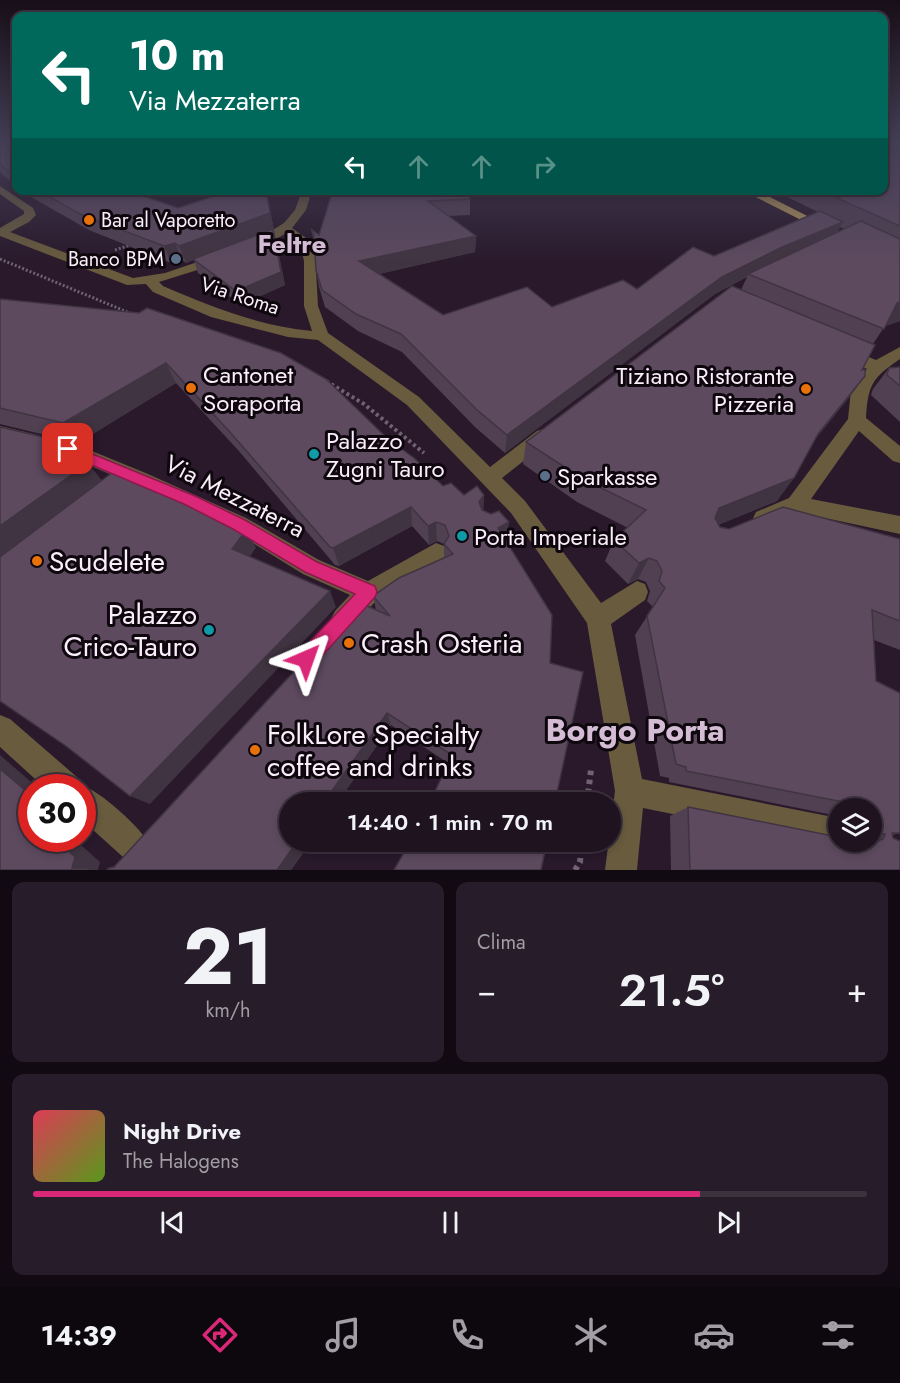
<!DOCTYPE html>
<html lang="it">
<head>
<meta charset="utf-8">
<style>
	body { margin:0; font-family:Jost,sans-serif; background:#271c29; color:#f1f3f6; height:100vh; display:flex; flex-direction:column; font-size:22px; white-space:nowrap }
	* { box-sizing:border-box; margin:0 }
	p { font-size:20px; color:#a19ea5 }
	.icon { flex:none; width:33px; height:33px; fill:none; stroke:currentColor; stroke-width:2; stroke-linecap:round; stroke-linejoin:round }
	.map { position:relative; height:870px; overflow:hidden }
	.panel { display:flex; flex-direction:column; gap:12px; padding:12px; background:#110a12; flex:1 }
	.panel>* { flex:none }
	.guide { position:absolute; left:12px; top:12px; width:876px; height:183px; border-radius:12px; box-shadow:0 3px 9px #0003,0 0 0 2px #3c323e; background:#00695c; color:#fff; overflow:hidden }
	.buttons { position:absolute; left:828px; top:798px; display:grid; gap:12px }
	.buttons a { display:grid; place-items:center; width:54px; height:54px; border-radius:50%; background:#1f1320; box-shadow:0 3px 9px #0003,0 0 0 2px #3c323e; font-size:30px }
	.speed { position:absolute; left:18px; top:774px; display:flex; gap:12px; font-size:30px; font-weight:700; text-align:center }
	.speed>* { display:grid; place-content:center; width:78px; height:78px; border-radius:50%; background:#1f1320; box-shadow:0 3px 9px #0003,0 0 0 2px #3c323e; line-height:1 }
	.speed .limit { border:9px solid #d22; background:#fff; color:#111 }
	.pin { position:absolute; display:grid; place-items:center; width:51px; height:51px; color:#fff; margin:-26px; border-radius:12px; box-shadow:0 3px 9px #0006 }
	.me { position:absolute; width:66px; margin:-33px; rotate:43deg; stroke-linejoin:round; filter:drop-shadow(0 0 4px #0008) }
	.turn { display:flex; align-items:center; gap:21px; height:126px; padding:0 18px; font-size:27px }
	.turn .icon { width:78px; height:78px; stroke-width:2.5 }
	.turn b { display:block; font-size:42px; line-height:51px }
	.lanes { display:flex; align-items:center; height:57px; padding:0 18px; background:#0003; justify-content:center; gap:30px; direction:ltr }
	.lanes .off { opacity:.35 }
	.big { font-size:45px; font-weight:600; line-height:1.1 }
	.panel .tile { flex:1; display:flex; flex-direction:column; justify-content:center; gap:9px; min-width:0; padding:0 21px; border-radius:12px; background:#271c29 }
	.panel .dial { align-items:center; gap:0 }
	.dial b { font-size:78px; line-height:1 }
	.song { display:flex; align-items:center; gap:18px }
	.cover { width:72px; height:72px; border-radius:9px; background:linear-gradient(135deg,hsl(350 70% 55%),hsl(90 70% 35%)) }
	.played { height:6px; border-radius:3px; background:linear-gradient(90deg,#db2777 80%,#3c323e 80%) }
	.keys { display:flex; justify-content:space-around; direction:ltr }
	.heat { display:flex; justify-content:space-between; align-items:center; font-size:33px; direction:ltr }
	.panel .tiles { flex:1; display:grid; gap:12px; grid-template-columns:1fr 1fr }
	.tile:last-child { grid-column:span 2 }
	.trip { position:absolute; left:279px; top:792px; width:342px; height:60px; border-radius:30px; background:#1f1320; box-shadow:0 3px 9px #0003,0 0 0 2px #3c323e; font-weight:600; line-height:60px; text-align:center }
	.tabs { display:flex; height:96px; justify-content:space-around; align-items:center; background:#0c080d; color:#a19ea5 }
	.tabs .icon { width:42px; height:42px }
	.tabs .active { color:#db2777 }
	.tabs b { font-size:27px; color:#f1f3f6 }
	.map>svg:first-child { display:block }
</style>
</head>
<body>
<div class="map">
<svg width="900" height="870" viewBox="0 0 900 870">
	<rect width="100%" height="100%" fill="#29192b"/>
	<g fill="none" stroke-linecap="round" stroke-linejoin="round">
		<!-- path-far2 -->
		<g stroke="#706272" stroke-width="3" stroke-dasharray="2 2" stroke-linecap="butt">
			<polyline points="115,250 130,245"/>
			<polyline points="0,259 132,314"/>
		</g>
		<!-- path-far1 -->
		<polyline stroke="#706272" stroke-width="4" stroke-dasharray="3 3" stroke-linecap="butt" points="326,381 364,404 424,453"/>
		<!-- path -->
		<g stroke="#706272" stroke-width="6" stroke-dasharray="4.5 4.5" stroke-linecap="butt">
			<polyline points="587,802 591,770"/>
			<polyline points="575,870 580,862 582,842"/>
		</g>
		<!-- minor -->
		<g fill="#685b3e" fill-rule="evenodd">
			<path d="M 0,186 L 33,208 L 36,215 L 29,222 L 10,232 L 133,278 L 165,273 L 215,256 L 223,256 L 225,259 L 223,262 L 159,282 L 163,286 C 212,307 259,326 312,331 L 304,306 L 304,261 L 300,244 L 285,234 L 257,249 L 249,249 L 247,246 L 284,223 L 295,210 L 300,196 L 272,190 L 312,190 L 306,210 L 292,228 L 309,240 L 315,251 L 318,306 L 328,333 L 419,397 L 490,467 L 537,431 L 543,429 L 549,431 L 552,436 L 549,441 L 502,478 L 525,501 L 601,603 L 637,581 L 645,584 L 648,592 L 645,600 L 611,624 L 642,779 L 838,818 L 838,842 L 850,842 L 849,844 L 838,848 L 643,808 L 637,870 L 605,870 L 615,791 L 587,623 L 511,513 L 407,405 L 318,340 L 288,337 L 211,317 L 153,292 L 146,284 L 127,285 L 0,236 L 0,228 L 24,214 L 24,211 L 0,194 Z"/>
			<path d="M 844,347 L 876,360 L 900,347 L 900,359 C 872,378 868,385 866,418 L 900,446 L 900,463 L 893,461 L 859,431 L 811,499 L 900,516 L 900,534 L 797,512 L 763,527 L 756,524 L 753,518 L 756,512 L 789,498 L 848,419 L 851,390 L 867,369 L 839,355 L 836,352 L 839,349 Z"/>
			<polygon points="0,426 75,444 148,474 246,518 319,560 368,581 436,543 444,546 447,553 444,560 377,600 351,627 343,631 335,627 331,619 335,611 350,595 303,574 232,530 134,484 64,455 0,440"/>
			<path d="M 0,715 L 10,719 L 78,778 L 82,785 C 101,792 142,828 150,846 L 145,857 L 134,862 L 123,857 L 82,820 L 82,788 L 45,788 L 0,747 Z"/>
		</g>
		<!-- major -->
		<polygon fill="#b29657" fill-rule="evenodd" points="742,190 756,190 831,228 825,231 821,230"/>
	</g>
	<!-- wall -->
	<g fill="#504052" fill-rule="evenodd">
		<polygon points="0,141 16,141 16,186 0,172"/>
		<path d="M 900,141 L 900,321 L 885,326 L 873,344 L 862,370 L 865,376 L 815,439 L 777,501 L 718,525 L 720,527 L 729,529 L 900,539 L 900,650 L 874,640 L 876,681 L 900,693 L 900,833 L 892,835 L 900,870 L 671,870 L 670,816 L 688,807 L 838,842 L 872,842 L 872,808 L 838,808 L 838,817 L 838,816 L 669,782 L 669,778 L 660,776 L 635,635 L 653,607 L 647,601 L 650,591 L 646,582 L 638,579 L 628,584 L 605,561 L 614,540 L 628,528 L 577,502 L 523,464 L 526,442 L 741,290 L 747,277 L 715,294 L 505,453 L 475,427 L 402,352 L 358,331 L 325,307 L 319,287 L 316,270 L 315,246 L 311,229 L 319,235 L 333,190 L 470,199 L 470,215 L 448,216 L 476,236 L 475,252 L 379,274 L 443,315 L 552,307 L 637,289 L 818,212 L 773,190 L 884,190 ZM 840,227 L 844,229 L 837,233 Z"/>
		<polygon points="21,190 149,190 147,197 178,208 267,196 285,285 241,305 198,273 194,260 186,263 182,260 171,263 89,230 24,193"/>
		<polygon points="0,299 388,439 443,486 464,495 484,495 483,511 509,522 506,540 552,615 448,763 391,725 338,802 290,802 311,842 291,870 107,870 114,867 376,610 373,596 444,557 444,544 437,541 429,545 412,526 339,566 335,565 238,450 176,383 78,443 0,424"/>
		<polygon points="900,367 900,422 871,395 873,389 889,368"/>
	</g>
	<!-- shaded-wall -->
	<g fill="#413442">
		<polygon points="0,141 12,141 16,149 0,153"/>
		<polygon points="138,190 149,190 144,210 137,194"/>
		<polygon points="267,196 274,229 186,263 179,246"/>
		<polygon points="843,222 834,237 748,274 747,277 715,294 505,453 507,435 722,277 780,248"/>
		<polygon points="273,230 285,285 241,305 236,291"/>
		<polygon points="476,236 475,252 361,278 359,261"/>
		<polygon points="175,243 182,260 171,263 164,246"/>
		<polygon points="900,302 900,321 879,328 897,303"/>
		<polygon points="166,363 176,383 78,443 63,423"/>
		<polygon points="865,376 848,399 801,457 818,434"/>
		<polygon points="88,463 103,482 0,560 0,526"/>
		<polygon points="794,478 777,501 705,530 719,508"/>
		<polygon points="484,495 483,514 479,502"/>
		<polygon points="411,507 412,526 339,566 333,548"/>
		<polygon points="436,522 437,541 429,545 428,526"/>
		<polygon points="509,522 506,540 498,528"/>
		<polygon points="247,529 256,548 242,567 232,549"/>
		<polygon points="649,558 638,579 628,584 639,563"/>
		<polygon points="330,591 336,607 150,804 130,796"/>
		<polygon points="387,713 391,725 338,802 324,802"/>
		<polygon points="0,755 38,788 32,788 32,796 0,769"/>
		<polygon points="54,838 73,838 100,862 98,870 100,870 87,870 72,868"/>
		<polygon points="297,842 311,842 291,870 277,870"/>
	</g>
	<!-- building -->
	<g fill="#5d4a5f" stroke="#413442" stroke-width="1.5">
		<polygon points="10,141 16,141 16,178 0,164 0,146 10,145"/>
		<polygon points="884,141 900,141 900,226 837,198 844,196 832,190 884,190"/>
		<polygon points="38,190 138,190 137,194 178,208 233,190 259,190 267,196 270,213 179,246 175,243 164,246 80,214"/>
		<polygon points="333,190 466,190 470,199 428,201 476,236 359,261 443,315 527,287 552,307 623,280 637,289 693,247 714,256 820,211 843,222 780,248 722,277 507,435 476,409 401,334 356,314 322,290 316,270 314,235 311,229 319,235"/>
		<polygon points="861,221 900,239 900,302 897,303 884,329 748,274"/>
		<polygon points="273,229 281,272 236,291 193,259"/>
		<polygon points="732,286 875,345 862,370 865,369 865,376 818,434 794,478 719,508 715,518 720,527 729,529 783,507 900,539 900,621 872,610 876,681 900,693 900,833 892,833 893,838 900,841 900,870 690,870 688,807 838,837 838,842 859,842 870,844 883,839 885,834 872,832 872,808 869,808 869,807 686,771 686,767 676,764 647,616 665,588 659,581 662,571 657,561 649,558 639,563 614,540 646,510 583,479 526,442"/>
		<polygon points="0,299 139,313 147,308 281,353 326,379 388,439 414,458 443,486 451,483 464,495 477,486 484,495 479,502 482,510 491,514 499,511 509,522 498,528 552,615 550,663 583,672 555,802 430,802 452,755 387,713 324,802 290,802 290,842 297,842 277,870 107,870 109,868 114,867 358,602 390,616 373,596 399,578 453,554 444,544 449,536 445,525 436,522 428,526 411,507 333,548 330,547 229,431 166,363 63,423 0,408"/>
		<polygon points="900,367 900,386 887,375 889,368"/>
		<polygon points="0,427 43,437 88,463 0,526"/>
		<polygon points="113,472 241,525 247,529 232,549 330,591 130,796 66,746 0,701 0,557"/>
		<polygon points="0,769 32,796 32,838 54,838 75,857 72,868 88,868 91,870 0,870"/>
		<polygon points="410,842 547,842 541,870 394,870"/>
	</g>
	<!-- sky -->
	<linearGradient id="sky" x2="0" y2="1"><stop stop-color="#170e18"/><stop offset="0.54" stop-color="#433e55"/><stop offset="1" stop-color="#433e55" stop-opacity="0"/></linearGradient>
	<rect width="900" height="263" fill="url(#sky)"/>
	<!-- route -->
	<polygon fill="#db2777" stroke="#8e194d" stroke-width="1.5" points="68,444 195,496 245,520 317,562 375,586 377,592 375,597 313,666 306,669 299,666 297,659 299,653 355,594 305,572 233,529 184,504 63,453 61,449 63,446"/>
	<!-- markers -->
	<g fill="#e8710a" stroke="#0e070e" stroke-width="2">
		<circle cx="89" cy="220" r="6"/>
		<circle cx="191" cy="388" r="6"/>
		<circle cx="806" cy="389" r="6"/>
		<circle cx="37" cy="561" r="6"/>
		<circle cx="349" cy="643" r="6"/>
		<circle cx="255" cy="750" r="6"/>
	</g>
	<g fill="#5c6f8a" stroke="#0e070e" stroke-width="2">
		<circle cx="176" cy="259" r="6"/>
		<circle cx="545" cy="476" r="6"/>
	</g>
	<g fill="#0f9aa8" stroke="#0e070e" stroke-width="2">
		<circle cx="314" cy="454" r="6"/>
		<circle cx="462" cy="536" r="6"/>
		<circle cx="209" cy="630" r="6"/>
	</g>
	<g text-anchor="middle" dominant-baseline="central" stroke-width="6" stroke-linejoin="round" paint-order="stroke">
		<!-- far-poi labels -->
		<g font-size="20" fill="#f9eefa" stroke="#0e070e" text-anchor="start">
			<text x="101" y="220">Bar al Vaporetto</text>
			<text x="164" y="259" text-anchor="end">Banco BPM</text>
		</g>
		<!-- far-street labels -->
		<g font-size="20" fill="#f9eefa" stroke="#0e070e">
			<text transform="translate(240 296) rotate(18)">Via Roma</text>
		</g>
		<!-- poi labels -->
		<g font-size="24" fill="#f9eefa" stroke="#0e070e" text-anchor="start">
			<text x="203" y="374">Cantonet<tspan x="203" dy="28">Soraporta</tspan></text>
			<text x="794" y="375" text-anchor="end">Tiziano Ristorante<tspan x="794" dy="28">Pizzeria</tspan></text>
			<text x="326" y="440">Palazzo<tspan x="326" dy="28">Zugni Tauro</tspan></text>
			<text x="557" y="476">Sparkasse</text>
			<text x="474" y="536">Porta Imperiale</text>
		</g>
		<!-- street labels -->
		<g font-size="24" fill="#f9eefa" stroke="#0e070e">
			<text transform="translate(235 496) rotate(27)">Via Mezzaterra</text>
		</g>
		<!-- far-district labels -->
		<g font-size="26" font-weight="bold" fill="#d3bcd4" stroke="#0e070e">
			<text x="292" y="244">Feltre</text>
		</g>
		<!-- near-poi labels -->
		<g font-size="28" fill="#f9eefa" stroke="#0e070e" text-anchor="start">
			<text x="49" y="561">Scudelete</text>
			<text x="197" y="614" text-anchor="end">Palazzo<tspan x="197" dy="32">Crico-Tauro</tspan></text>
			<text x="361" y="643">Crash Osteria</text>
			<text x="267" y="734">FolkLore Specialty<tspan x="267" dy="32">coffee and drinks</tspan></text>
		</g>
		<!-- near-neighbourhood labels -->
		<g font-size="32" font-weight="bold" fill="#d3bcd4" stroke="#0e070e">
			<text x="635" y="730">Borgo Porta</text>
		</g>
	</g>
</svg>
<div class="buttons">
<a><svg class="icon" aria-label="layers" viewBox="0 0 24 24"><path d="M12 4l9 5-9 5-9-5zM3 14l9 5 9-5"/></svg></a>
</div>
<div class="speed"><div class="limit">30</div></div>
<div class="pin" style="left:68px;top:449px;background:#d93025"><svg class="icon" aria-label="arrive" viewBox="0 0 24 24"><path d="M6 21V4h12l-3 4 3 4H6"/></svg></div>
<svg class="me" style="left:306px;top:659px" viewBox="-20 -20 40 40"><path d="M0-17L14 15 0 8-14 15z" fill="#db2777" stroke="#fff" stroke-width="4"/></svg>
<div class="trip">14:40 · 1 min · 70 m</div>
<div class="guide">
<div class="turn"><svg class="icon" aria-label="left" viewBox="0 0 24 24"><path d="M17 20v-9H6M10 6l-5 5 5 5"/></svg><div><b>10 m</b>Via Mezzaterra</div></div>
<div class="lanes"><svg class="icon" aria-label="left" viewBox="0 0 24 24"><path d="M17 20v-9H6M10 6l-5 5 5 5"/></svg><svg class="icon off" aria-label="ahead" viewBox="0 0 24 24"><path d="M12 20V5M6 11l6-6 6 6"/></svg><svg class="icon off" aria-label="ahead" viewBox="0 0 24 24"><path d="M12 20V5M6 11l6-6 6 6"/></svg><svg class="icon off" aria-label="right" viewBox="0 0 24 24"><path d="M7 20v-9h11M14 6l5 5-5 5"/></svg></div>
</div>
</div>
<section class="panel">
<div class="tiles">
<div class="tile dial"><b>21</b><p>km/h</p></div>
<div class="tile"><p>Clima</p>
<div class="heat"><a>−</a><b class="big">21.5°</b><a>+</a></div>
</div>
<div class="tile">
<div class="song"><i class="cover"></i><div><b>Night Drive</b><p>The Halogens</p></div></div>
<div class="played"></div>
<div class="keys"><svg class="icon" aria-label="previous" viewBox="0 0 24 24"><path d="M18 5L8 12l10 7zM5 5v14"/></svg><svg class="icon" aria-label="pause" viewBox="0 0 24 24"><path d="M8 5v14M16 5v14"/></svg><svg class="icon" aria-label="next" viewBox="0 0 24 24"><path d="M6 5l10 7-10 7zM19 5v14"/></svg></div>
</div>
</div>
</section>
<nav class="tabs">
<b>14:39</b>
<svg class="icon active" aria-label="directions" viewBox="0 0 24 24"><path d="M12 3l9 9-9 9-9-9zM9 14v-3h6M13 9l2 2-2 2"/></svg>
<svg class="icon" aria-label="music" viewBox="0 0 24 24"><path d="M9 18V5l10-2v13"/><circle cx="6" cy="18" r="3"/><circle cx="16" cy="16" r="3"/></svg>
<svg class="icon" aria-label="phone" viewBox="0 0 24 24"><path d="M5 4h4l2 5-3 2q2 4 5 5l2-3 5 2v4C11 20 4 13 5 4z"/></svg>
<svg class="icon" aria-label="climate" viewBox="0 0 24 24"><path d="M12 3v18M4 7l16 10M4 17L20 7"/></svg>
<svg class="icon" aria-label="car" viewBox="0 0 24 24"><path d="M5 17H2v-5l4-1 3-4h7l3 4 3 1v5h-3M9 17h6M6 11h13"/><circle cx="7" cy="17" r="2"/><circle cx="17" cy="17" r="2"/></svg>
<svg class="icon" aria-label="filters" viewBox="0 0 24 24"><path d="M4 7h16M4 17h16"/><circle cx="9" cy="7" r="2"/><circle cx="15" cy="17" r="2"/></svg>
</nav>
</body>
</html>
